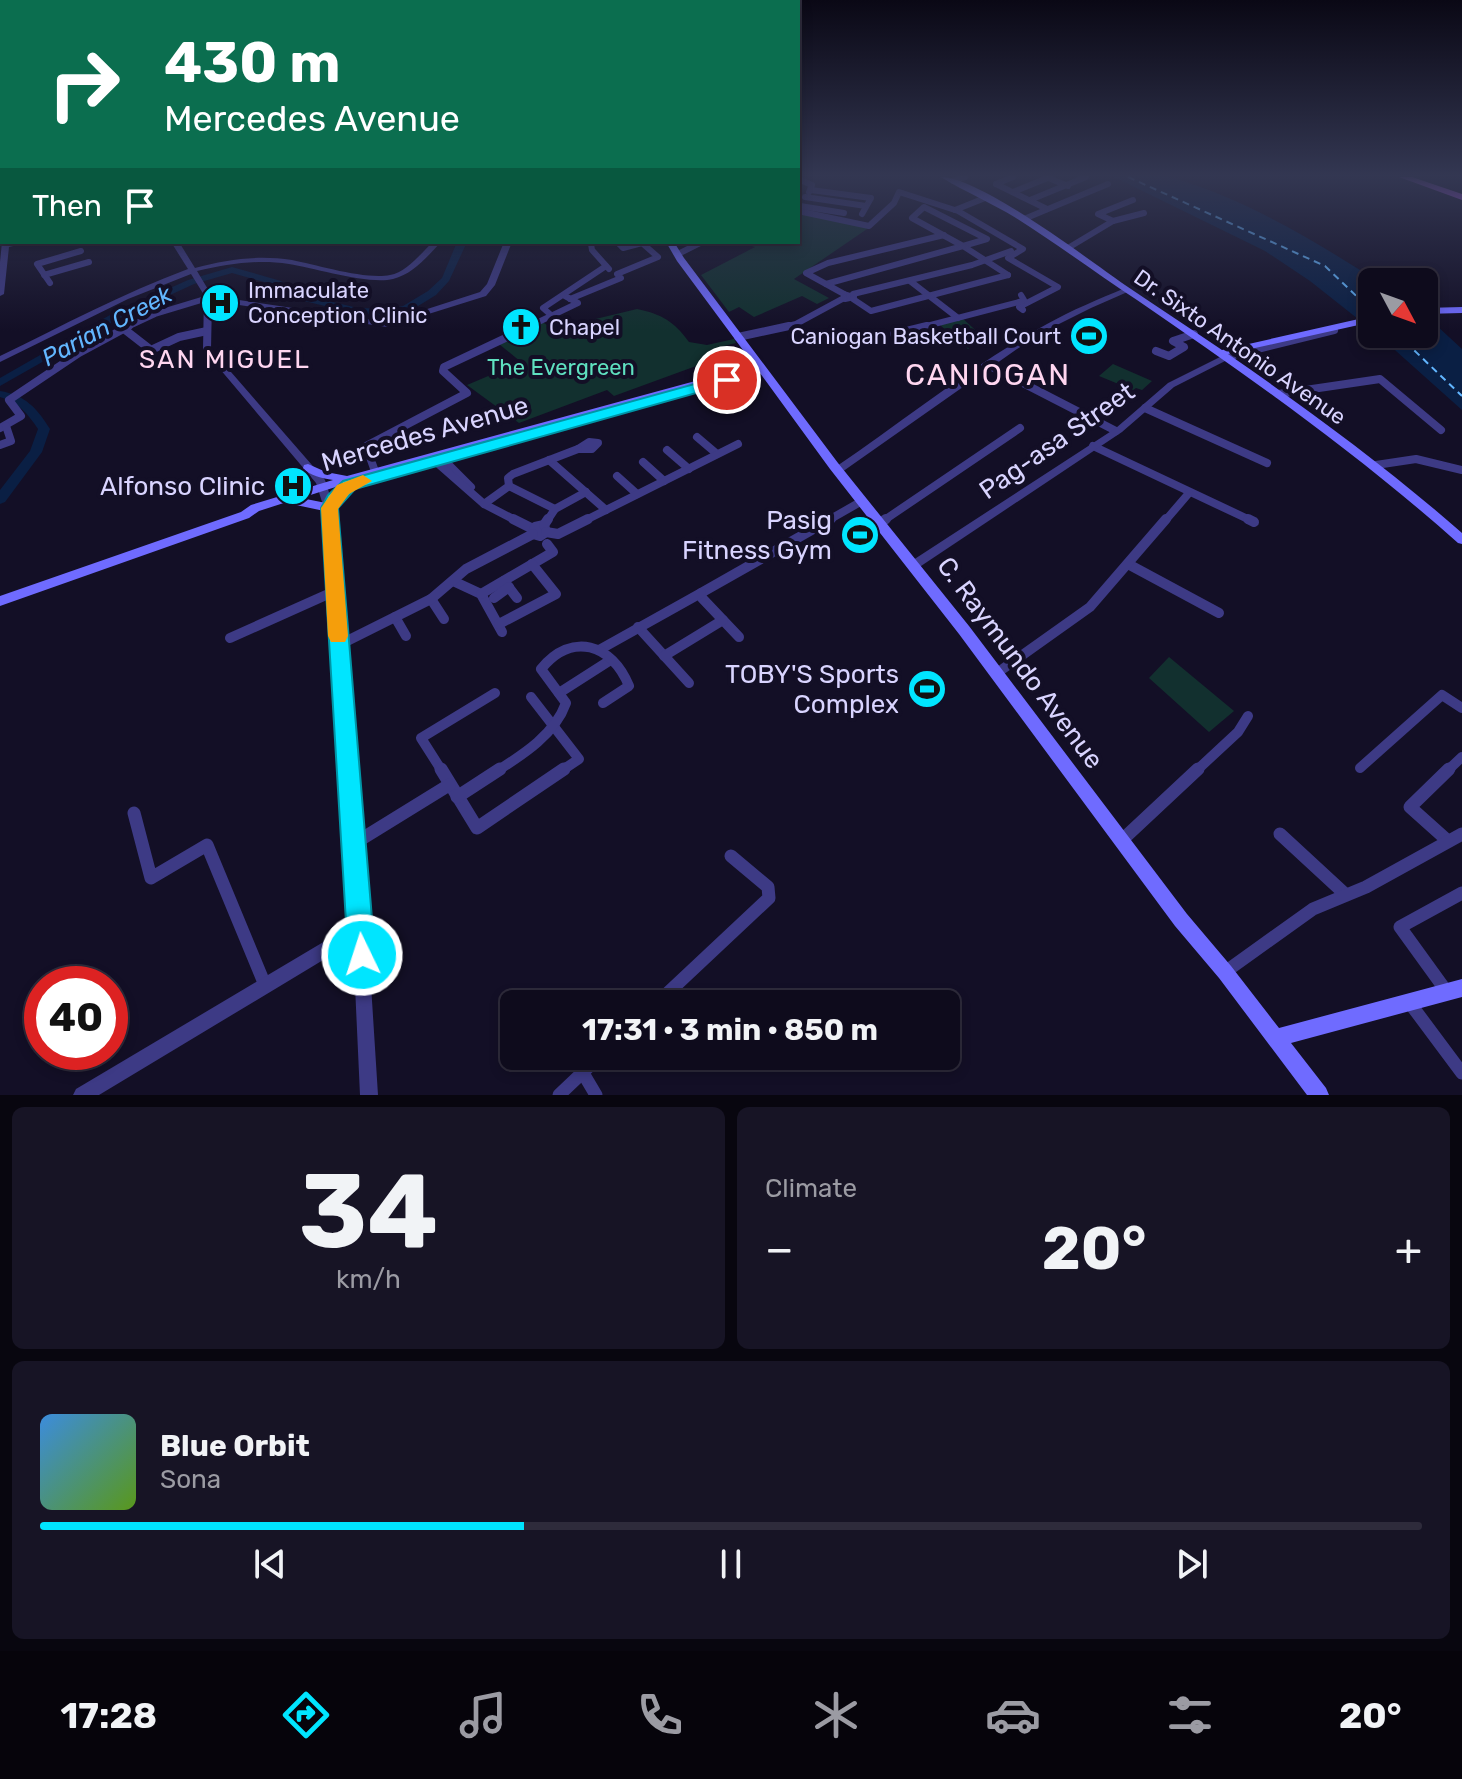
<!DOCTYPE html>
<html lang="en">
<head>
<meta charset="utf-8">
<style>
	body { margin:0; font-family:Rubik,sans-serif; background:#171425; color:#f1f3f6; height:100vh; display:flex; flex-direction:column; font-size:30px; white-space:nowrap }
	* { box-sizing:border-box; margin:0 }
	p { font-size:26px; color:#9b9ba3 }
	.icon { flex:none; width:44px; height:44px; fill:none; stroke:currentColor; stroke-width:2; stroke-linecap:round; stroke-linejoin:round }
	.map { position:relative; height:1095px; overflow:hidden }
	.side { display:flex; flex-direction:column; gap:12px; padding:12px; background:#08060f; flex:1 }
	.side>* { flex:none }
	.top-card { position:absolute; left:0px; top:0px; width:800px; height:244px; box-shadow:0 4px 12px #0003,0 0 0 2px #2e2b3b; background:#0b6e4f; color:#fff; overflow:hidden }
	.needle { width:52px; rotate:131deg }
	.tools { position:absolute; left:1358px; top:268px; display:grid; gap:16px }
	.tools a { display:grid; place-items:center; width:80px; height:80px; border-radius:12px; background:#0e0b1c; box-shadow:0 4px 12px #0003,0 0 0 2px #2e2b3b; font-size:40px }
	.speed { position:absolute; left:24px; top:966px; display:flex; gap:16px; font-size:40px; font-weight:700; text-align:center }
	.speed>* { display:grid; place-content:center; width:104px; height:104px; border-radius:50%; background:#0e0b1c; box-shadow:0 4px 12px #0003,0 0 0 2px #2e2b3b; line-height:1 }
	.speed .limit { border:12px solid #d22; background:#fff; color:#111 }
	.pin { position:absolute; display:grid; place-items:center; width:68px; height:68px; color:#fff; margin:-34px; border:4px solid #fff; border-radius:50%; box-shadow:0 2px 8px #0007 }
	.me { position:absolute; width:88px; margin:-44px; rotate:356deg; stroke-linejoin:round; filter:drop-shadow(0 0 6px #0008) }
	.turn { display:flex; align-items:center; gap:28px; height:168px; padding:0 32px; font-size:36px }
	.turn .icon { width:104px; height:104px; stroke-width:2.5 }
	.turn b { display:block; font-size:56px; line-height:68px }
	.then { display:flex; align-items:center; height:76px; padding:0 32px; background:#0003; gap:16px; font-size:30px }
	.big { font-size:60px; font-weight:700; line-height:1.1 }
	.side .tile { flex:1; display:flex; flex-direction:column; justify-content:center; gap:12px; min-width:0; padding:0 28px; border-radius:12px; background:#171425 }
	.side .dial { align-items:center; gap:0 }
	.dial b { font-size:104px; line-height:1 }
	.song { display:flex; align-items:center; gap:24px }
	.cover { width:96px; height:96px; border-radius:12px; background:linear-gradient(135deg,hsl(210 70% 55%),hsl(90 70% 35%)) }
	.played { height:8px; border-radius:4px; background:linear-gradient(90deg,#00e5ff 35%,#2e2b3b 35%) }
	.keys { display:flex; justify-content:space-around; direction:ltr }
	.heat { display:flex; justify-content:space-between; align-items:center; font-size:44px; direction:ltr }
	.side .tiles { flex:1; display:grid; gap:12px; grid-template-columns:1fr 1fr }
	.tile:last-child { grid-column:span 2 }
	.trip { position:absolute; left:500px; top:990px; width:460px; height:80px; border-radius:12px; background:#0e0b1c; box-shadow:0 4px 12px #0003,0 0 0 2px #2e2b3b; font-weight:700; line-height:80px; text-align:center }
	.tab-bar { display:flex; height:128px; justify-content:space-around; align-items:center; background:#06040b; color:#9b9ba3 }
	.tab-bar .icon { width:56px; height:56px }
	.tab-bar .on { color:#00e5ff }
	.tab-bar b { font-size:36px; color:#f1f3f6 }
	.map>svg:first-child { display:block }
</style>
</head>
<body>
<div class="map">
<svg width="1462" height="1095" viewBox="0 0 1462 1095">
	<rect width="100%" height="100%" fill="#130f26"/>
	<!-- green -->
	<g fill="#12302f">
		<polygon points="798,212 870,227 794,279 829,298 817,304 802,296 754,317 739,307 729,312 701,275 755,247 739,242 798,242"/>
		<path d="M 637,309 C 661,314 674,321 689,342 L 707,345 L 734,339 L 736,343 L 720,347 L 729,354 L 614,396 L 607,390 L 519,423 L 467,385 L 521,362 L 499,344 L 542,322 L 554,329 Z"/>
		<polygon points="961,317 983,337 968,349 940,325"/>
		<polygon points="1113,364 1152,381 1142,390 1136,388 1133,390 1099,376"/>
		<polygon points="1169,657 1234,711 1209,732 1149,678"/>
	</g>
	<!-- water -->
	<g fill="#0a1f44">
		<path d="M 1114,177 C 1133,177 1158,173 1176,179 C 1248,200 1316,242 1379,282 L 1372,282 L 1372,330 L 1310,281 L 1265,251 Z"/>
		<polygon points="1424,314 1462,349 1462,410 1377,334 1424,334"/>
	</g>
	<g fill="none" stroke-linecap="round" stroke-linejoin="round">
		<!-- river -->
		<g fill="#0a1f44" fill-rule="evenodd">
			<polygon points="457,242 467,242 449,281 436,295 410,311 389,315 358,314 296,299 275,285 232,273 194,284 118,319 0,386 0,378 110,315 188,280 232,267 281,281 303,295 358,308 389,309 403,306 428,291 442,278"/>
			<path d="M 0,391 C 25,395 37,408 50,429 L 42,452 L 5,502 L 0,504 L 0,490 L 30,451 L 38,429 C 28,414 18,402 0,397 Z"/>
		</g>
		<!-- ferry -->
		<g stroke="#62b6ff" stroke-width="2" stroke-dasharray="7 5" stroke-linecap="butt">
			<polyline points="1128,177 1325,266 1372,311"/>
			<polyline points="1397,334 1462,396"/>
		</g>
		<!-- minor-far3 -->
		<g stroke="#3d3a85" stroke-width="6">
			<polyline points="1046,177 1068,186"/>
			<polyline points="798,179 812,185 809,192"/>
			<polyline points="953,181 965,177"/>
			<polyline points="996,184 1047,209"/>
			<polyline points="996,184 1013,177"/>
			<polyline points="811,190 871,198 862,214"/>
			<polyline points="1013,192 1050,177"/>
			<polyline points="805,197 866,206"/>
			<polyline points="1030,200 1086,177"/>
			<polyline points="800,206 844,213"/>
			<polygon points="924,207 987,239 963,246 912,218"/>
			<polyline points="955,210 985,198"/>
			<polyline points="798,211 869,226 894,203 899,192 958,211 1023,249 1008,258 1058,287 1019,307 1023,310"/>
			<polyline points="1024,219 1108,184"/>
			<polyline points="1113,221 1098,214 1133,200"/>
			<polyline points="551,242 605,242"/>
			<polyline points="617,242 623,248 642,243 658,257 617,274"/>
			<polyline points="591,244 592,250 609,269"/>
			<polyline points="963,246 1008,275"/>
			<polyline points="1068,248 1113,221 1144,213"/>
			<polyline points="680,253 702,242"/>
			<polyline points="44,275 89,262"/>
			<polyline points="910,281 958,318"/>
			<polyline points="50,283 37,264 81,251"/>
			<polyline points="826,284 963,246"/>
			<polygon points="844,294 854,297 845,299"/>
			<polyline points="844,294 806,273 828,263 944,235"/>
			<polyline points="853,294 972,265 1011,251"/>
			<polyline points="570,299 621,278"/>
			<polyline points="853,299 871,311 1008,275"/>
			<polyline points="551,315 543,308 606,266"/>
			<polyline points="125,328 155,314 208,298"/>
			<polyline points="526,328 578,303 565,296"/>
			<polyline points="780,328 796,324 844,298"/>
			<polyline points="919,328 1019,302 1024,300 1021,295"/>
		</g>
		<!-- minor-far2 -->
		<g stroke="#3d3a85" stroke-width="8">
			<polyline points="124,329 151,350 179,337 207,331"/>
			<polyline points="894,334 927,326"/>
			<polyline points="738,337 789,326"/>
			<polyline points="1156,351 1169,356 1184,347 1173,341 1194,334"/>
			<polyline points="1226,357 1334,330"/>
			<polyline points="988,365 1116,431"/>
			<polyline points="1278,394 1380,379 1441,430"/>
			<polyline points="1145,408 1267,463"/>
			<polyline points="0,428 21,416 9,400 79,353 129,326"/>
			<polyline points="697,437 717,454"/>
			<polygon points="589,442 598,443 592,449 578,449"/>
			<polyline points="0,445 11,441 6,426"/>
			<polyline points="1093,446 1252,521"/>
			<polyline points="667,450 689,469"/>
			<polyline points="443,459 471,487"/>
			<polyline points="549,460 606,510"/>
			<polyline points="435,461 484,504 517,521"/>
			<polyline points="643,462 664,481"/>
			<polyline points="1376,465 1416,459 1462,470"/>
			<polyline points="617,476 637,494"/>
			<polyline points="377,477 366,446 467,393 443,371 444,367 531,326"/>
			<polyline points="509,486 555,509"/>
			<polyline points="484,504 509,486 508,478 513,474 578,449"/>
			<polyline points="547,521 555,509 586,492"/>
			<polyline points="584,521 738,444"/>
			<polyline points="827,521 862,501"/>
			<polyline points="883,521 1020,428"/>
			<polyline points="1165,521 1189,493"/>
		</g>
		<!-- minor-far1 -->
		<g stroke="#3d3a85" stroke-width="10">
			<polyline points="513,519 533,529"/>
			<polyline points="1248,519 1254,522"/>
			<polyline points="880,523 886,519"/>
			<polygon points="544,525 546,532 540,536 533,534 535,527"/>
			<polyline points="544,525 548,519"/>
			<polyline points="546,532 558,534 588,519"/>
			<polyline points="1128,564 1219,613"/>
			<polyline points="453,581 481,594 502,632"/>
			<polyline points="504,581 517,598"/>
			<polyline points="481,594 553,552 547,544"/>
			<polyline points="494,598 509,587"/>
			<polyline points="431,599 444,619"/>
			<polyline points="395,617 406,636"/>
			<polyline points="499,624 556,594 532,564"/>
			<polyline points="638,627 689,683"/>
			<polyline points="739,637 702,598 701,593 831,519"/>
			<polyline points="230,638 335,591"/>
			<polyline points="339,645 431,599 466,569 533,534"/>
			<polyline points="599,650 701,593"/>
			<polyline points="664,656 723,620"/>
			<polyline points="997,673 1090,607 1166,519"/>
			<polyline points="559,693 609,661"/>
			<polyline points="531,697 579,759 561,771"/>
			<polyline points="1360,768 1442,695 1462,708"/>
			<polyline points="442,771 421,738 495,693"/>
			<path d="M 497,771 C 524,754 555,734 566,703 L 541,669 C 572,631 612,644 629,686 L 603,703"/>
			<polyline points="1196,771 1238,732 1248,716"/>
			<polyline points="1447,771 1462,757"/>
		</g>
		<!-- minor -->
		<g stroke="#3d3a85" stroke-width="13">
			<polyline points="441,769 477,828 564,769"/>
			<polyline points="457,797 500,769"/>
			<polyline points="134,813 151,878 207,845 265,985"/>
			<polyline points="1280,834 1345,894"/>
			<polyline points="1121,841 1198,769"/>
			<polyline points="1448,841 1410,807 1449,769"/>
			<polyline points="355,843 449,785"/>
			<polyline points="1225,972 1313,909 1366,887 1462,834"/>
			<polyline points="1447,992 1400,927 1462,893"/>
			<polyline points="1409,1002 1462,1073"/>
			<polyline points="656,1004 769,898 768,887 731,856"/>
			<polyline points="583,1073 596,1095"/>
			<polyline points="559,1095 600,1056"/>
		</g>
		<!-- tertiary -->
		<g fill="#3d3a85" fill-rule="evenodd">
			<polygon points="2,242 30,242 9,247 4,294 0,296 0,262"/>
			<path d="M 171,242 L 179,242 L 195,268 C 228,259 258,255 292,260 C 317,265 366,280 390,275 C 407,272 420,254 433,242 L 441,242 C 427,257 413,274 393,279 C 369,285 315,268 289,264 C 257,259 228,264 197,271 L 212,296 L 387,322 L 480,292 L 487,284 L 504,242 L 512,242 L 495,285 L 486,296 L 387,327 L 212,301 L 211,349 L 325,480 L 334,508 L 362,843 L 378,1095 L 360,1095 L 353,942 L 99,1095 L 73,1095 L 76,1089 L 352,925 L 348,843 L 324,508 L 316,483 L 203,349 L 204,295 L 191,274 L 128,299 L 0,362 L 0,356 C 62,326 123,293 188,269 Z"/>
			<path d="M 1125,288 L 1132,290 L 1091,308 L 1053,327 L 1017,349 L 842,472 L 834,472 L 833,470 L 834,468 C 905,420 972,365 1047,324 C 1072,310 1099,299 1125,288 Z"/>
			<polygon points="1226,354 1230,357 1229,359 1174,387 1122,432 918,568 910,568 908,565 910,562 1116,428 1168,383"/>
		</g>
		<!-- secondary -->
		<g fill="#6f6bff" fill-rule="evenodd">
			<path d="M 941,177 C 980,177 1089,260 1125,285 C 1157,307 1190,328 1222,350 L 1372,316 L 1372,322 L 1228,354 C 1309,410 1388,468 1462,533 L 1462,544 L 1458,543 C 1357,453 1248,376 1137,300 C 1096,273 1057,244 1016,218 C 992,203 965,192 941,177 Z"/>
			<path d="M 666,242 L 674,242 L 684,258 L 838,463 L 969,626 L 1187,914 L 1231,966 L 1279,1028 L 1462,979 L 1462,997 L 1291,1043 L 1326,1088 L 1329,1095 L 1307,1095 L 1219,978 L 1175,926 L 959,634 L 830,469 L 757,369 L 352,482 L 355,485 C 347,494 339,500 333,511 L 329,512 L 296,505 L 290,501 L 259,511 L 249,518 L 0,606 L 0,596 L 241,512 L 251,505 L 333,480 C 322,478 310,476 303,468 L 304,465 L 308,464 L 326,472 L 347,476 L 754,365 L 677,261 ZM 342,485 L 331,494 L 326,503 L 301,498 Z"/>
			<polygon points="1462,307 1462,313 1424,314 1424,308"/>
		</g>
		<!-- primary -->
		<polygon fill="#c25bff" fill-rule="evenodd" points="1399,177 1412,177 1462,194 1462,200"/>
	</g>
	<!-- sky -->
	<linearGradient id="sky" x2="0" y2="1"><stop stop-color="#0a0815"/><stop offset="0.53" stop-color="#333752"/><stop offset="1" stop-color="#333752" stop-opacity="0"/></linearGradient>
	<rect width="1462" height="331" fill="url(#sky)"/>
	<!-- route -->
	<polygon fill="#00e5ff" stroke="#0095a6" stroke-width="2" points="727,375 734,380 732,383 355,489 338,508 375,955 371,965 362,969 352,965 348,955 321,508 328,495 343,481"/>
	<!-- slow -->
	<polygon fill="#f59e0b" points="363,475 372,481 349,494 338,509 348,636 345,642 331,642 328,636 321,508 337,485"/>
	<!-- icons -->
	<defs>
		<g id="hospital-disc" transform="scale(2)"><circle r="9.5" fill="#00e5ff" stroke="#130f26"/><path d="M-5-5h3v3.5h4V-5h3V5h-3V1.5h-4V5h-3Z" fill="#111"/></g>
		<g id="church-disc" transform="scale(2)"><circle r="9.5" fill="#00e5ff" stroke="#130f26"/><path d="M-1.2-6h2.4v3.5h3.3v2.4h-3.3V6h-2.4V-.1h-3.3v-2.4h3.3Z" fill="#111"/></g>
		<g id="stadium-disc" transform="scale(2)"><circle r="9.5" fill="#00e5ff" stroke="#130f26"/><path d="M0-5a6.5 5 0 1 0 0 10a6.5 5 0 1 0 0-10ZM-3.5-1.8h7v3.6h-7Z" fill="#111"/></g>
	</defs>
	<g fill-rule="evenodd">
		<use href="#hospital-disc" x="220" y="303"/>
		<use href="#church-disc" x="521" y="327"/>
		<use href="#stadium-disc" x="1089" y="336"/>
		<use href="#hospital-disc" x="293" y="486"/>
		<use href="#stadium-disc" x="860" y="535"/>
		<use href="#stadium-disc" x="927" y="689"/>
	</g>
	<g text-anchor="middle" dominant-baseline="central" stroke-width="8" stroke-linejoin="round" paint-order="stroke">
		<!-- far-poi labels -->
		<g font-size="22" fill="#d9d4ff" stroke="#130f26" text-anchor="start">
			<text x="248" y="290">Immaculate<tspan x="248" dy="25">Conception Clinic</tspan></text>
			<text x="549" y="327">Chapel</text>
			<text x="1061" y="336" text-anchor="end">Caniogan Basketball Court</text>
		</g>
		<!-- far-street labels -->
		<g font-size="22" fill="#d9d4ff" stroke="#130f26">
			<text transform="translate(1240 347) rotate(35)">Dr. Sixto Antonio Avenue</text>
		</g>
		<!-- far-park labels -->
		<g font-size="22" fill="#5fe0c0" stroke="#130f26">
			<text x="561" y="367">The Evergreen</text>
		</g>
		<!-- far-water labels -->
		<g font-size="24" font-style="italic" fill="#62b6ff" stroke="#130f26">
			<text transform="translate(107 326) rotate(-28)">Parian Creek</text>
		</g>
		<!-- far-quarter labels -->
		<g font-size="26" letter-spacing="2" fill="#ffd6f0" stroke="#130f26">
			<text x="225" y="359">SAN MIGUEL</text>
		</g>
		<!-- street labels -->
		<g font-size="26" fill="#d9d4ff" stroke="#130f26">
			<text transform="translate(425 434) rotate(-16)">Mercedes Avenue</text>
			<text transform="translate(1057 441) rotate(-35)">Pag-asa Street</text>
			<text transform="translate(1020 663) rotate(53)">C. Raymundo Avenue</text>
		</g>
		<!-- poi labels -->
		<g font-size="26" fill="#d9d4ff" stroke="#130f26" text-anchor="end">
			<text x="265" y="486">Alfonso Clinic</text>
			<text x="832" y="520">Pasig<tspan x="832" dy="30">Fitness Gym</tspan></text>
			<text x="899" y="674">TOBY'S Sports<tspan x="899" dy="30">Complex</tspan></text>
		</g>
		<!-- quarter labels -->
		<g font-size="30" letter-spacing="2" fill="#ffd6f0" stroke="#130f26">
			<text x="988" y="375">CANIOGAN</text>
		</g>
	</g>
</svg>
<div class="tools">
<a><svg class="needle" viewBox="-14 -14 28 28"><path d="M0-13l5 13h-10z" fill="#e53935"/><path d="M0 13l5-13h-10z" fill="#9b9ba3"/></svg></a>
</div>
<div class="speed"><div class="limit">40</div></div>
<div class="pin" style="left:727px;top:380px;background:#d93025"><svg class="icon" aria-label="arrive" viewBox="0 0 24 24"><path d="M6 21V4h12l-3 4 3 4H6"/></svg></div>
<svg class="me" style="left:362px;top:955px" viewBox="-20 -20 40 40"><circle r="17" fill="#00e5ff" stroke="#fff" stroke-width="3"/><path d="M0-11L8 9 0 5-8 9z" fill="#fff"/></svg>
<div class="trip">17:31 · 3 min · 850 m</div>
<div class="top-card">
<div class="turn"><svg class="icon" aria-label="right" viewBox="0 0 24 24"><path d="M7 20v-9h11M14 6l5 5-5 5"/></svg><div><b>430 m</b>Mercedes Avenue</div></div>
<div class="then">Then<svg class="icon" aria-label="arrive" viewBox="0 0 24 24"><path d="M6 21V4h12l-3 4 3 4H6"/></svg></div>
</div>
</div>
<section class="side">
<div class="tiles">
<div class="tile dial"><b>34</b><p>km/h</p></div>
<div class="tile"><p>Climate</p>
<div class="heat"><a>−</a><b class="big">20°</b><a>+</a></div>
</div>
<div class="tile">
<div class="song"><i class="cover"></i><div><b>Blue Orbit</b><p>Sona</p></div></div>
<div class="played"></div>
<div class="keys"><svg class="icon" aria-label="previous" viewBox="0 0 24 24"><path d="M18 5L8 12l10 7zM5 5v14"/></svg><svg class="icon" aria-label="pause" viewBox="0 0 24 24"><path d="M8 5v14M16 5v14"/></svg><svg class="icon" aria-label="next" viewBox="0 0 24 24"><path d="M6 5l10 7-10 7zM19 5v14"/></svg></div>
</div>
</div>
</section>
<nav class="tab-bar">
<b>17:28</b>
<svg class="icon on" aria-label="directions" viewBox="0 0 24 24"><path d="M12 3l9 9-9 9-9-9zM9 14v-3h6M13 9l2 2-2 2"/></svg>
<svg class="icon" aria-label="music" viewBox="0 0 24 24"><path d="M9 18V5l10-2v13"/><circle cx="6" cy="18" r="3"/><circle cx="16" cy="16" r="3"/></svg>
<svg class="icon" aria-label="phone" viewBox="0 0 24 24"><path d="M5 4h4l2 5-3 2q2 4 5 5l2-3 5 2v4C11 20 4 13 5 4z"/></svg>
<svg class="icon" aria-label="climate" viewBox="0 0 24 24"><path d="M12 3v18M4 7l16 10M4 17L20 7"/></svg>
<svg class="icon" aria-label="car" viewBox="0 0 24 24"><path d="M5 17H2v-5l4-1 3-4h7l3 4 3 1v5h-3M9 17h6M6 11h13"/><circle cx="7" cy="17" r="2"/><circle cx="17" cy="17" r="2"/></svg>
<svg class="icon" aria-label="filters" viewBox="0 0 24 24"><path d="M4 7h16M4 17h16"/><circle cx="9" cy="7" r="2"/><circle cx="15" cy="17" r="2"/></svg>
<b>20°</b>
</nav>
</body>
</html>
